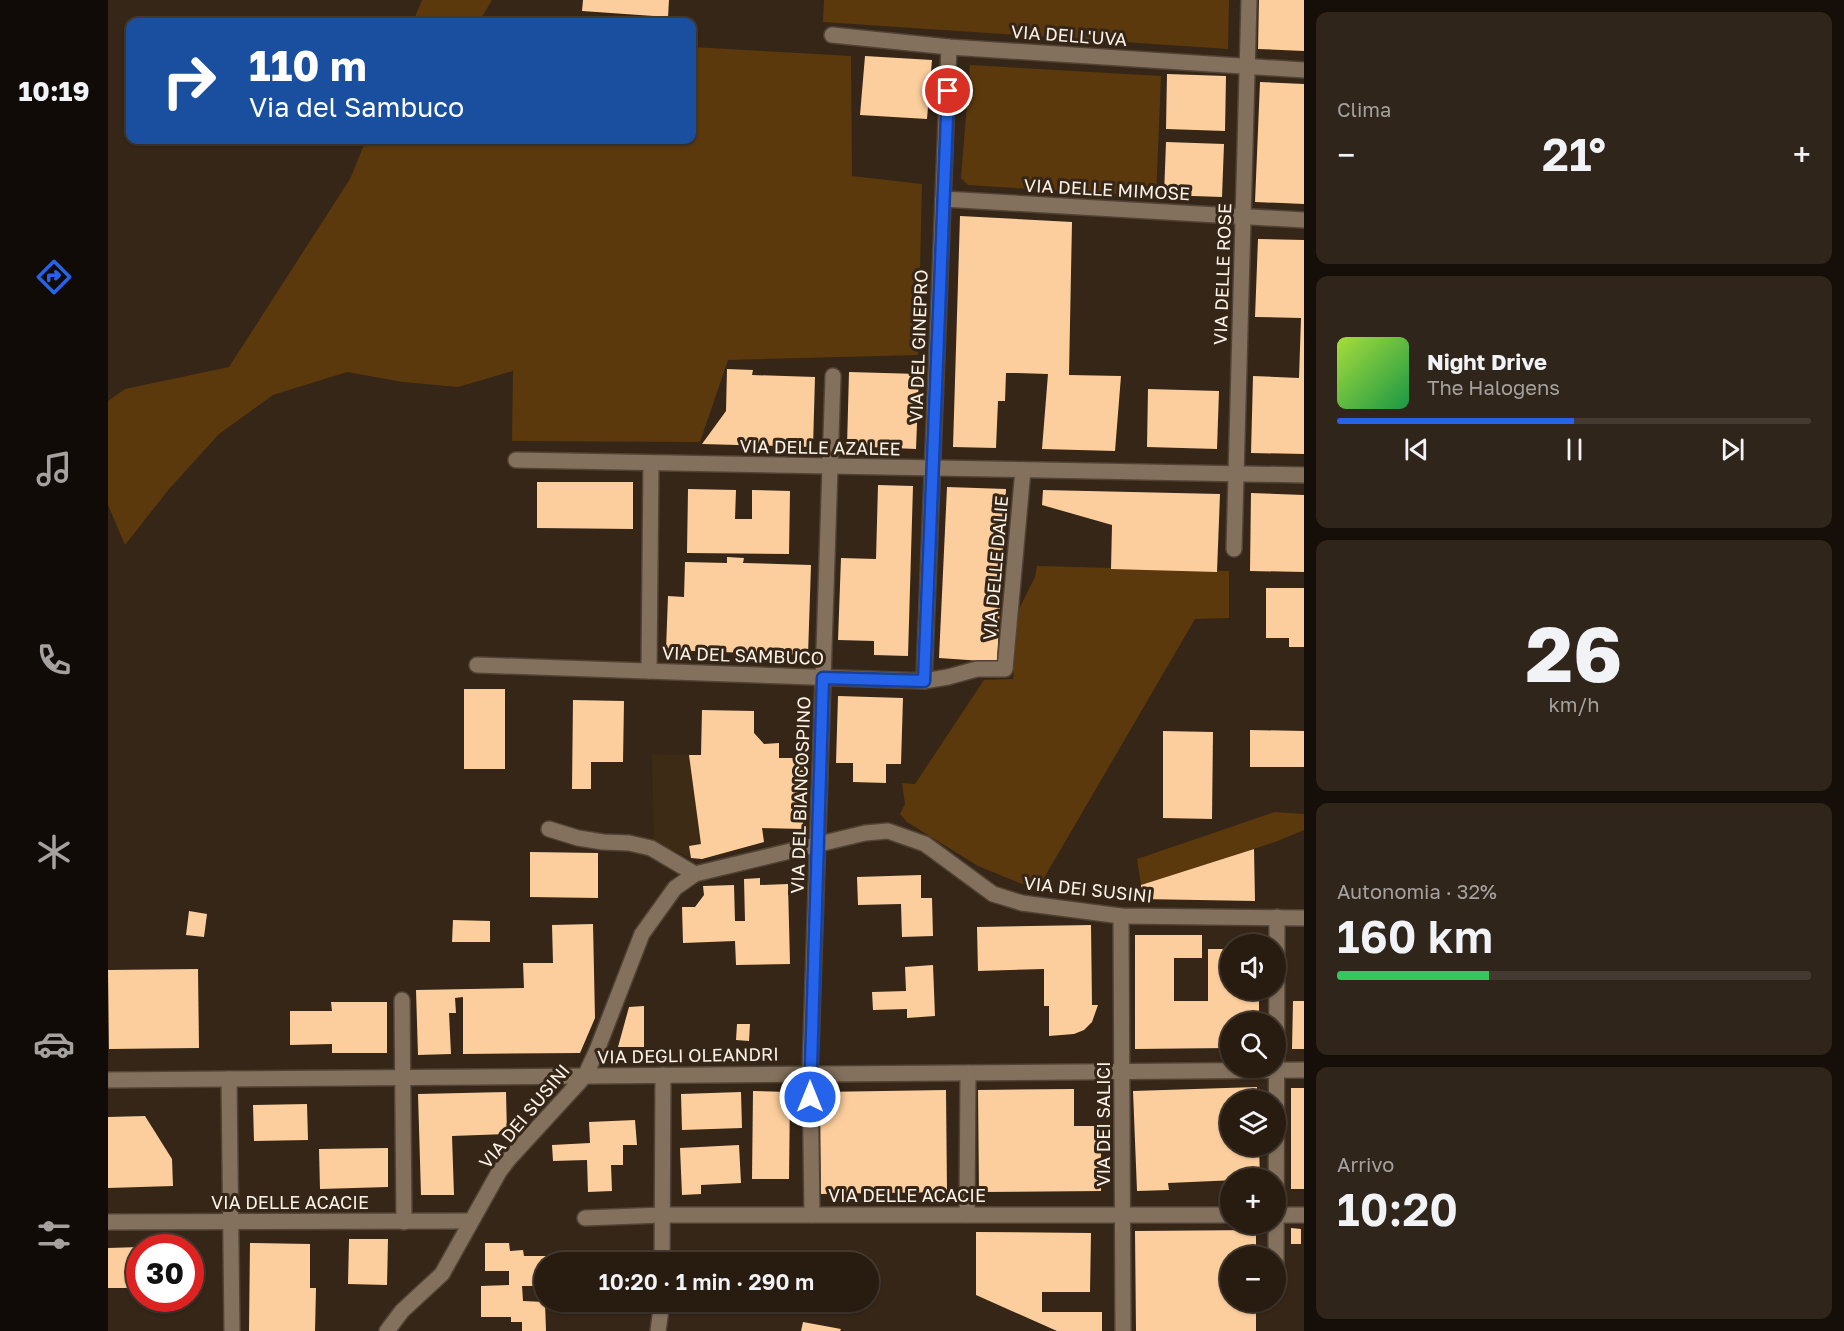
<!DOCTYPE html>
<html lang="it">
<head>
<meta charset="utf-8">
<style>
	body { margin:0; font-family:"Golos Text",sans-serif; background:#30251a; color:#f1f3f6; height:100vh; display:flex; flex-direction:column; font-size:22px; white-space:nowrap }
	* { box-sizing:border-box; margin:0 }
	p { font-size:20px; color:#a5a19f }
	.icon { flex:none; width:33px; height:33px; fill:none; stroke:currentColor; stroke-width:2; stroke-linecap:round; stroke-linejoin:round }
	.map { position:relative; flex:1; overflow:hidden }
	.drawer { display:flex; flex-direction:column; gap:12px; padding:12px; background:#160f09; width:540px }
	.drawer>* { flex:none }
	.hud { position:absolute; left:18px; top:18px; width:570px; height:126px; border-radius:12px; box-shadow:0 2px 4px #0004,0 0 0 2px #443a31; background:#1a4fa0; color:#fff; overflow:hidden }
	.controls { position:absolute; left:1112px; top:934px; display:grid; gap:12px }
	.controls a { display:grid; place-items:center; width:66px; height:66px; border-radius:50%; background:#281c11; box-shadow:0 2px 4px #0004,0 0 0 2px #443a31; font-size:30px }
	.speed { position:absolute; left:18px; top:1234px; display:flex; gap:12px; font-size:30px; font-weight:700; text-align:center }
	.speed>* { display:grid; place-content:center; width:78px; height:78px; border-radius:50%; background:#281c11; box-shadow:0 2px 4px #0004,0 0 0 2px #443a31; line-height:1 }
	.speed .limit { border:9px solid #d22; background:#fff; color:#111 }
	.pin { position:absolute; display:grid; place-items:center; width:51px; height:51px; color:#fff; margin:-26px; border:3px solid #fff; border-radius:50%; box-shadow:0 2px 6px #0007 }
	.me { position:absolute; width:66px; margin:-33px; rotate:0deg; stroke-linejoin:round; filter:drop-shadow(0 0 4px #0008) }
	.turn { display:flex; align-items:center; gap:21px; height:126px; padding:0 24px; font-size:27px }
	.turn .icon { width:78px; height:78px; stroke-width:2.5 }
	.turn b { display:block; font-size:42px; line-height:51px }
	.big { font-size:45px; font-weight:600; line-height:1.1 }
	.drawer .card { flex:1; display:flex; flex-direction:column; justify-content:center; gap:9px; min-width:0; padding:0 21px; border-radius:12px; background:#30251a }
	.drawer .dial { align-items:center; gap:0 }
	.dial b { font-size:78px; line-height:1 }
	.song { display:flex; align-items:center; gap:18px }
	.cover { width:72px; height:72px; border-radius:9px; background:linear-gradient(135deg,hsl(80 70% 55%),hsl(140 70% 35%)) }
	.played { height:6px; border-radius:3px; background:linear-gradient(90deg,#2563eb 50%,#443a31 50%) }
	.keys { display:flex; justify-content:space-around; direction:ltr }
	.heat { display:flex; justify-content:space-between; align-items:center; font-size:33px; direction:ltr }
	.charge { height:9px; border-radius:4px; background:linear-gradient(90deg,#34c759 32%,#443a31 0) }
	.trip { position:absolute; left:426px; top:1252px; width:345px; height:60px; border-radius:30px; background:#281c11; box-shadow:0 2px 4px #0004,0 0 0 2px #443a31; font-weight:600; line-height:60px; text-align:center }
	main { display:flex; flex:1; min-height:0 }
	.tabs { display:flex; flex-direction:column; width:108px; justify-content:space-around; align-items:center; background:#100b07; color:#a5a19f }
	.tabs .icon { width:42px; height:42px }
	.tabs .active { color:#2563eb }
	.tabs b { font-size:27px; color:#f1f3f6 }
	.map>svg:first-child { display:block }
</style>
</head>
<body>
<main>
<nav class="tabs">
<b>10:19</b>
<svg class="icon active" aria-label="directions" viewBox="0 0 24 24"><path d="M12 3l9 9-9 9-9-9zM9 14v-3h6M13 9l2 2-2 2"/></svg>
<svg class="icon" aria-label="music" viewBox="0 0 24 24"><path d="M9 18V5l10-2v13"/><circle cx="6" cy="18" r="3"/><circle cx="16" cy="16" r="3"/></svg>
<svg class="icon" aria-label="phone" viewBox="0 0 24 24"><path d="M5 4h4l2 5-3 2q2 4 5 5l2-3 5 2v4C11 20 4 13 5 4z"/></svg>
<svg class="icon" aria-label="climate" viewBox="0 0 24 24"><path d="M12 3v18M4 7l16 10M4 17L20 7"/></svg>
<svg class="icon" aria-label="car" viewBox="0 0 24 24"><path d="M5 17H2v-5l4-1 3-4h7l3 4 3 1v5h-3M9 17h6M6 11h13"/><circle cx="7" cy="17" r="2"/><circle cx="17" cy="17" r="2"/></svg>
<svg class="icon" aria-label="filters" viewBox="0 0 24 24"><path d="M4 7h16M4 17h16"/><circle cx="9" cy="7" r="2"/><circle cx="15" cy="17" r="2"/></svg>
</nav>
<div class="map">
<svg width="1196" height="1331" viewBox="0 0 1196 1331">
	<rect width="100%" height="100%" fill="#352617"/>
	<!-- built -->
	<polygon fill="#3e2b15" points="544,754 697,758 695,829 655,829 656,842 594,859 583,858 546,842"/>
	<!-- green -->
	<g fill="#5c390c">
		<polygon points="314,0 384,0 371,22 305,22"/>
		<polygon points="716,0 1121,0 1120,49 715,22"/>
		<polygon points="584,47 743,56 744,176 814,184 810,355 620,360 592,442 404,441 405,371 350,387 295,382 239,372 165,395 111,434 61,489 17,545 0,505 0,401 17,389 121,367 242,179 258,140 584,140"/>
		<polygon points="862,65 1053,76 1048,197 860,185 853,178"/>
		<polygon points="929,566 1121,571 1121,618 1087,619 929,890 870,866 799,822 792,814 797,804 794,783 807,784 876,680 905,679 911,609 927,577"/>
		<polygon points="1167,812 1196,814 1196,830 1167,842 1033,885 1029,859"/>
	</g>
	<!-- building -->
	<g fill="#fdce9d">
		<polygon points="475,0 561,0 560,17 474,11"/>
		<polygon points="1151,0 1196,0 1196,51 1150,49"/>
		<polygon points="757,56 824,60 819,119 752,115"/>
		<polygon points="1059,74 1118,76 1117,131 1058,129"/>
		<polygon points="1152,82 1196,84 1196,204 1147,202"/>
		<polygon points="1058,142 1116,144 1114,197 1056,195"/>
		<polygon points="852,216 964,222 961,375 1013,376 1007,451 934,449 940,374 909,373 898,373 897,401 890,401 888,448 845,447"/>
		<polygon points="1150,239 1196,240 1196,454 1143,453 1145,376 1191,378 1193,318 1147,317"/>
		<polygon points="619,369 645,370 644,375 707,377 705,447 594,444 618,411"/>
		<polygon points="741,372 811,374 808,449 739,446"/>
		<polygon points="1040,389 1111,391 1109,449 1039,447"/>
		<polygon points="429,482 525,482 525,529 429,528"/>
		<polygon points="770,485 805,486 800,656 766,655 766,641 730,640 733,558 768,559"/>
		<polygon points="839,487 898,489 889,662 831,658"/>
		<polygon points="580,489 628,490 627,519 644,519 644,490 682,491 681,554 579,553"/>
		<polygon points="935,490 1112,494 1109,572 1003,569 1004,525 934,505"/>
		<polygon points="1143,493 1196,495 1196,572 1142,571"/>
		<polygon points="619,557 636,558 635,563 703,565 700,655 558,650 560,596 576,597 577,562 619,563"/>
		<polygon points="1158,588 1196,588 1196,647 1181,647 1181,638 1158,638"/>
		<rect x="356" y="689" width="41" height="80"/>
		<polygon points="730,696 795,698 793,764 778,764 778,783 745,782 745,763 728,763"/>
		<polygon points="465,700 516,701 515,762 483,762 483,789 464,789"/>
		<polygon points="594,710 646,711 646,733 656,744 671,743 671,758 697,758 695,829 654,828 656,842 594,859 583,858 581,846 593,844 581,755 593,755"/>
		<polygon points="1142,730 1196,731 1196,767 1142,767"/>
		<polygon points="1055,731 1105,732 1104,819 1055,818"/>
		<polygon points="1146,849 1147,901 1033,899 1033,885"/>
		<polygon points="422,852 490,853 490,898 422,897"/>
		<polygon points="813,875 813,898 824,898 825,936 794,937 793,904 750,905 749,877"/>
		<polygon points="652,878 652,885 680,884 682,964 628,965 627,941 575,943 574,907 587,907 596,895 595,886 626,885 627,921 637,921 636,879"/>
		<polygon points="81,911 99,914 96,937 78,935"/>
		<polygon points="345,920 382,921 382,942 344,942"/>
		<polygon points="485,924 487,1018 472,1053 355,1054 355,997 347,998 348,1013 341,1013 343,1054 310,1055 308,990 416,988 415,963 445,963 444,925"/>
		<polygon points="983,925 984,1005 990,1005 984,1022 976,1030 966,1034 941,1036 941,1006 936,1006 936,969 870,971 869,927"/>
		<polygon points="1027,935 1094,935 1094,958 1066,958 1066,1001 1100,1001 1100,949 1122,949 1122,990 1151,990 1151,1023 1122,1023 1122,1048 1027,1049"/>
		<polygon points="825,965 827,1016 799,1018 799,1009 765,1010 764,992 798,991 797,967"/>
		<polygon points="90,969 91,1048 1,1049 0,970"/>
		<polygon points="1185,1001 1196,1001 1196,1049 1184,1049"/>
		<polygon points="223,1002 279,1002 279,1053 224,1053 224,1044 182,1045 182,1011 224,1011"/>
		<polygon points="536,1006 536,1047 510,1047 521,1007"/>
		<polygon points="629,1024 642,1024 641,1041 628,1040"/>
		<polygon points="1149,1087 1149,1101 1122,1101 1122,1146 1151,1146 1152,1179 1060,1183 1061,1190 1029,1191 1025,1091"/>
		<rect x="1183" y="1088" width="13" height="101"/>
		<polygon points="966,1089 966,1126 993,1126 993,1191 871,1192 870,1090"/>
		<polygon points="838,1090 839,1192 713,1194 712,1092"/>
		<polygon points="645,1091 682,1092 681,1179 644,1179"/>
		<polygon points="398,1092 399,1134 344,1136 346,1195 313,1195 310,1094"/>
		<polygon points="633,1092 634,1128 574,1130 573,1094"/>
		<polygon points="199,1104 200,1140 146,1141 145,1105"/>
		<polygon points="37,1116 64,1159 65,1186 0,1188 0,1117"/>
		<polygon points="527,1120 529,1145 515,1145 515,1165 503,1165 504,1191 480,1192 479,1160 445,1161 444,1145 482,1143 481,1122"/>
		<polygon points="631,1145 633,1183 593,1185 593,1194 574,1195 572,1148"/>
		<polygon points="280,1148 280,1187 212,1189 211,1149"/>
		<polygon points="1183,1228 1193,1229 1193,1244 1183,1244"/>
		<polygon points="1148,1230 1148,1257 1122,1257 1122,1302 1148,1302 1148,1331 1028,1331 1027,1231"/>
		<polygon points="868,1232 983,1233 982,1292 934,1292 934,1312 994,1312 994,1331 949,1331 868,1295"/>
		<polygon points="241,1239 280,1239 279,1285 240,1284"/>
		<polygon points="142,1243 202,1244 202,1288 208,1288 207,1331 141,1331"/>
		<polygon points="377,1243 401,1243 402,1251 415,1250 416,1256 443,1256 443,1263 436,1263 436,1286 414,1286 415,1301 437,1302 438,1331 414,1331 414,1322 403,1322 403,1317 373,1317 373,1286 401,1285 401,1271 377,1271"/>
		<polygon points="32,1247 32,1288 0,1288 0,1248"/>
		<rect x="82" y="1253" width="3" height="35"/>
		<rect x="472" y="1302" width="53" height="11"/>
		<polygon points="695,1322 733,1329 732,1331 693,1331"/>
	</g>
	<g fill="none" stroke-linecap="round" stroke-linejoin="round">
		<!-- minor casing -->
		<g stroke="#514334" stroke-width="18">
			<g id="minor">
				<polyline points="724,35 841,47 1196,70"/>
				<polyline points="835,199 1196,220"/>
				<polyline points="408,460 1196,475"/>
				<polyline points="1126,549 1141,0"/>
				<polyline points="369,665 816,681 840,677 869,669 897,669 915,470"/>
				<polyline points="541,671 543,463"/>
				<polyline points="816,681 841,47"/>
				<polyline points="441,829 470,838 495,842 521,843 543,848 587,874"/>
				<polyline points="1013,916 1015,1331"/>
				<polyline points="294,1000 296,1222"/>
				<polyline points="121,1079 124,1331"/>
				<polyline points="0,1080 1196,1070"/>
				<polyline points="704,1215 702,1074 725,376"/>
				<polyline points="859,1215 860,1073"/>
				<polyline points="1167,1215 1196,1215"/>
				<polyline points="477,1218 554,1215 1122,1215"/>
				<polyline points="0,1222 363,1221"/>
				<polyline points="554,1263 555,1075"/>
				<polyline points="1168,1265 1169,917"/>
				<polyline points="279,1331 294,1311 334,1274 391,1172 400,1160 477,1076 489,1050 534,934 567,888 587,874 757,833 780,831 817,844 885,894 914,903 1013,916 1196,918"/>
				<polyline points="550,1331 554,1302"/>
			</g>
		</g>
		<!-- minor -->
		<use href="#minor" stroke="#83705d" stroke-width="15"/>
	</g>
	<g fill="none" stroke-linecap="round" stroke-linejoin="round">
		<!-- route casing -->
		<g stroke="#184099" stroke-width="15">
			<polyline id="route" points="702,1097 715,678 816,681 840,91"/>
		</g>
		<!-- route -->
		<use href="#route" stroke="#2563eb" stroke-width="10"/>
	</g>
	<g text-anchor="middle" dominant-baseline="central" stroke-width="6" stroke-linejoin="round" paint-order="stroke">
		<!-- street labels -->
		<g font-size="18" fill="#fcf2e8" stroke="#352617">
			<text transform="translate(961 35) rotate(4)">VIA DELL'UVA</text>
			<text transform="translate(999 189) rotate(3)">VIA DELLE MIMOSE</text>
			<text transform="translate(1114 274) rotate(-88)">VIA DELLE ROSE</text>
			<text transform="translate(810 346) rotate(-88)">VIA DEL GINEPRO</text>
			<text transform="translate(712 447) rotate(1)">VIA DELLE AZALEE</text>
			<text transform="translate(887 568) rotate(-85)">VIA DELLE DALIE</text>
			<text transform="translate(635 655) rotate(2)">VIA DEL SAMBUCO</text>
			<text transform="translate(692 795) rotate(-88)">VIA DEL BIANCOSPINO</text>
			<text transform="translate(980 889) rotate(6)">VIA DEI SUSINI</text>
			<text transform="translate(580 1055) rotate(-1)">VIA DEGLI OLEANDRI</text>
			<text transform="translate(416 1116) rotate(-50)">VIA DEI SUSINI</text>
			<text transform="translate(995 1124) rotate(-90)">VIA DEI SALICI</text>
			<text x="799" y="1195">VIA DELLE ACACIE</text>
			<text x="182" y="1202">VIA DELLE ACACIE</text>
		</g>
	</g>
</svg>
<div class="controls">
<a><svg class="icon" aria-label="sound" viewBox="0 0 24 24"><path d="M4 9h4l5-4v14l-5-4H4zM17 9q2 3 0 6"/></svg></a>
<a><svg class="icon" aria-label="search" viewBox="0 0 24 24"><circle cx="10" cy="10" r="6"/><path d="M15 15l6 6"/></svg></a>
<a><svg class="icon" aria-label="layers" viewBox="0 0 24 24"><path d="M12 4l9 5-9 5-9-5zM3 14l9 5 9-5"/></svg></a>
<a>+</a>
<a>−</a>
</div>
<div class="speed"><div class="limit">30</div></div>
<div class="pin" style="left:840px;top:91px;background:#d93025"><svg class="icon" aria-label="arrive" viewBox="0 0 24 24"><path d="M6 21V4h12l-3 4 3 4H6"/></svg></div>
<svg class="me" style="left:702px;top:1097px" viewBox="-20 -20 40 40"><circle r="17" fill="#2563eb" stroke="#fff" stroke-width="3"/><path d="M0-11L8 9 0 5-8 9z" fill="#fff"/></svg>
<div class="trip">10:20 · 1 min · 290 m</div>
<div class="hud">
<div class="turn"><svg class="icon" aria-label="right" viewBox="0 0 24 24"><path d="M7 20v-9h11M14 6l5 5-5 5"/></svg><div><b>110 m</b>Via del Sambuco</div></div>
</div>
</div>
<section class="drawer">
<div class="card"><p>Clima</p>
<div class="heat"><a>−</a><b class="big">21°</b><a>+</a></div>
</div>
<div class="card">
<div class="song"><i class="cover"></i><div><b>Night Drive</b><p>The Halogens</p></div></div>
<div class="played"></div>
<div class="keys"><svg class="icon" aria-label="previous" viewBox="0 0 24 24"><path d="M18 5L8 12l10 7zM5 5v14"/></svg><svg class="icon" aria-label="pause" viewBox="0 0 24 24"><path d="M8 5v14M16 5v14"/></svg><svg class="icon" aria-label="next" viewBox="0 0 24 24"><path d="M6 5l10 7-10 7zM19 5v14"/></svg></div>
</div>
<div class="card dial"><b>26</b><p>km/h</p></div>
<div class="card"><p>Autonomia · 32%</p><b class="big">160 km</b><div class="charge"></div></div>
<div class="card"><p>Arrivo</p><b class="big">10:20</b></div>
</section>
</main>
</body>
</html>
